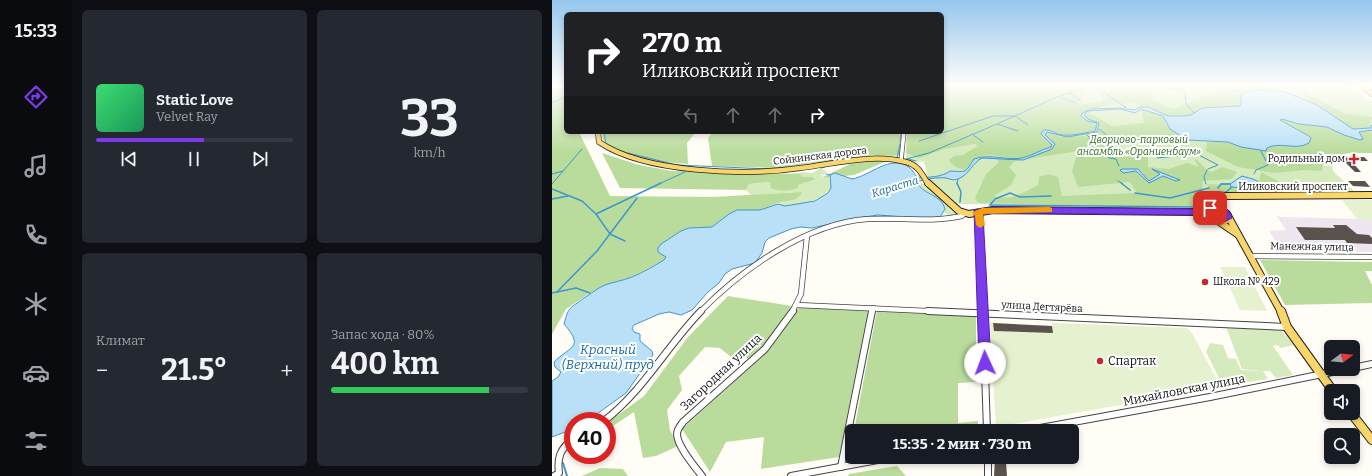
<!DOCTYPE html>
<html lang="ru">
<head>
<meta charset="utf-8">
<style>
	body { margin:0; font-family:Bitter,serif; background:#242831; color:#f1f3f6; height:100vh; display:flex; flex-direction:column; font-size:15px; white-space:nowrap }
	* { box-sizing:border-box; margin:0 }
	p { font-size:13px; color:#9ea1a6 }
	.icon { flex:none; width:22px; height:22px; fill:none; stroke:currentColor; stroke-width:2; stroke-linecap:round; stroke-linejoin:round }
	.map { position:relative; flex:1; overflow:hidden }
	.details { display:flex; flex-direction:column; gap:10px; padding:10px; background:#0d0f14; width:480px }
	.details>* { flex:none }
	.top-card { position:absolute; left:12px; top:12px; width:380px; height:122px; border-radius:6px; box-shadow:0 2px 6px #0003; background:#202124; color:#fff; overflow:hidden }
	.needle { width:26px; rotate:74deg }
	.tools { position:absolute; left:772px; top:340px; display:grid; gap:8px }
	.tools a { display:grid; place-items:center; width:36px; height:36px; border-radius:6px; background:#171b24; box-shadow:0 2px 6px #0003; font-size:20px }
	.speed { position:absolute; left:12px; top:412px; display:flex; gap:8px; font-size:20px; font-weight:700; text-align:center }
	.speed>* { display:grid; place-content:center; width:52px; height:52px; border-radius:50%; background:#171b24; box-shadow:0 2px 6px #0003; line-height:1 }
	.speed .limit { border:6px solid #d22; background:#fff; color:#111 }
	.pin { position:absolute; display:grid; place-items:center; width:34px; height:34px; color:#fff; margin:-17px; border-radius:8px; box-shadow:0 2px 6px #0006 }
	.me { position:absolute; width:44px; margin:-22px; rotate:358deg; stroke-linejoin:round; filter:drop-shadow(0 0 3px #0008) }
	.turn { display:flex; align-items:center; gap:14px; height:84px; padding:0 12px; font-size:18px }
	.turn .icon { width:52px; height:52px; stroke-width:2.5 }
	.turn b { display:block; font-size:28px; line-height:34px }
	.lanes { display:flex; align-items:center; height:38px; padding:0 12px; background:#0003; justify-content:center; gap:20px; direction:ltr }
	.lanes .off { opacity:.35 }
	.big { font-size:30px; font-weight:700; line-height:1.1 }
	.details .card { flex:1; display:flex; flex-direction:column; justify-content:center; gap:6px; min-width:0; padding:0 14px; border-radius:6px; background:#242831 }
	.details .dial { align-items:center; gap:0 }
	.dial b { font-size:52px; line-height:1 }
	.song { display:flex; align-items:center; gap:12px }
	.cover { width:48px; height:48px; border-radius:6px; background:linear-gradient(135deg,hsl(140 70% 55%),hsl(150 70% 35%)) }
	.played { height:4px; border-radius:2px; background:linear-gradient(90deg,#7c3aed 55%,#363941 55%) }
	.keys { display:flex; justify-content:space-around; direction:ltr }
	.heat { display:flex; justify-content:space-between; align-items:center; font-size:22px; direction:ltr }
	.charge { height:6px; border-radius:3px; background:linear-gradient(90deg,#34c759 80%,#363941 0) }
	.details .tiles { flex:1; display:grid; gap:10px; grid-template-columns:repeat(2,1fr) }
	.trip { position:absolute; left:293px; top:424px; width:234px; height:40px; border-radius:6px; background:#171b24; box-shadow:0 2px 6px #0003; font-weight:700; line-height:40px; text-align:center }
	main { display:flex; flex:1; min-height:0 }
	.dock { display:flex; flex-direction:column; width:72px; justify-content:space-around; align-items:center; background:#090b0e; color:#9ea1a6 }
	.dock .icon { width:28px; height:28px }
	.dock .selected { color:#7c3aed }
	.dock b { font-size:18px; color:#f1f3f6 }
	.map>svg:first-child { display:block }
</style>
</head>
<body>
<main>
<nav class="dock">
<b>15:33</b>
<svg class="icon selected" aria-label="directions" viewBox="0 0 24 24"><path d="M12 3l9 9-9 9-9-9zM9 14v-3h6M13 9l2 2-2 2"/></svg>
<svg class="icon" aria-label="music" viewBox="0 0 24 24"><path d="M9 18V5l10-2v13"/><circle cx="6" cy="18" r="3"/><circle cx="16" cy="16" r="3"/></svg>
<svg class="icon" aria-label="phone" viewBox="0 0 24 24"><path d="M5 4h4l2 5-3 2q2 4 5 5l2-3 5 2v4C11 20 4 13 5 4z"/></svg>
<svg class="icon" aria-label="climate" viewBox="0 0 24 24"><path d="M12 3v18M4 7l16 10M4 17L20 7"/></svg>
<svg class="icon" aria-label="car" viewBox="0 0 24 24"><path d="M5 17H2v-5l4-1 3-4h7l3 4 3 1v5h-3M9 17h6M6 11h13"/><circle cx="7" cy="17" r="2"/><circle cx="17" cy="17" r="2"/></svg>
<svg class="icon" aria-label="filters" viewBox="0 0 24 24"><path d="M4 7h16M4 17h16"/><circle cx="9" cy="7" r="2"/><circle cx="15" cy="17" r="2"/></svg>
</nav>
<section class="details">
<div class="tiles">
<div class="card">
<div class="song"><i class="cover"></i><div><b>Static Love</b><p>Velvet Ray</p></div></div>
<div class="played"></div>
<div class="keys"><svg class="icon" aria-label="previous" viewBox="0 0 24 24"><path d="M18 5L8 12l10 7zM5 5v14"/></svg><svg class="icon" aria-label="pause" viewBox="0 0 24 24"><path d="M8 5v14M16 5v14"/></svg><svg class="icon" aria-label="next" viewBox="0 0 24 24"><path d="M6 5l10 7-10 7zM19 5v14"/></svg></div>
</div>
<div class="card dial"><b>33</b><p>km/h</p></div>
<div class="card"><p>Климат</p>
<div class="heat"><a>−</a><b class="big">21.5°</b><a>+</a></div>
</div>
<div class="card"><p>Запас хода · 80%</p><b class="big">400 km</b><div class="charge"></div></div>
</div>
</section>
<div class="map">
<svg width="820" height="476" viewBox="0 0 820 476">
	<rect width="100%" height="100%" fill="#fffdf5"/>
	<!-- industrial -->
	<polygon fill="#eee6ef" points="724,215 728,217 817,219 820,223 820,252 731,252 717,231 734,230"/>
	<!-- green -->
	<g fill="#d5ebbd">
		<polygon points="390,85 794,85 798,91 806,92 820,101 820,153 796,153 784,156 780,163 781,171 804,193 662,193 652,205 647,206 403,204 393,193 377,182 372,161 363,162 354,158 355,132 390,132"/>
		<path d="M 269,168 L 275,172 L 269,176 L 277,178 L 279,188 C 271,200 247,207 233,206 C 229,206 226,204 221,205 L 242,200 L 249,192 L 199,195 L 194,190 L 197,184 L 219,182 L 219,188 L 246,185 L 253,181 L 260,181 L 264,177 L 251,179 L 231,175 L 252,172 L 260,173 Z"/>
		<path d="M 367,181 L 388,196 L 399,210 L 410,214 L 402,217 L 392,213 L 393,207 C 385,195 370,192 365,182 Z"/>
		<polygon points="674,327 729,330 742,345 728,348 726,345 721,346 741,375 724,378 718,371 711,371 716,379 671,386 654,352 658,343 671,345 676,358 684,359 689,370 709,371 690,369"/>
	</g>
	<!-- forest -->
	<g fill="#b9dc9c" fill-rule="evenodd">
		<path d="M 390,85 L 608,85 L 602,89 L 599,99 L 621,109 L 683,85 L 725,88 L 733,92 L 693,92 L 688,99 L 689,105 L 687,106 L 650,108 L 639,115 L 632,116 L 616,116 L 596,107 L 588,107 L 587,103 C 569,102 543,105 529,116 L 535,121 L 545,123 L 543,131 C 529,134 511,139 500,130 L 490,132 L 495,141 L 500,145 L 499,147 C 489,149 480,155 470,158 C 457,161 443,152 430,156 C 423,158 420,166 415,170 C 407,169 401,167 397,160 L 402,156 L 411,155 L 426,146 L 423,144 L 392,149 L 367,158 L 354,153 L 355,132 L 390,132 ZM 540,90 L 547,92 L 551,98 L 551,101 L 528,105 L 526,101 Z"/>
		<polygon points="740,86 792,113 820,117 818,128 801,129 758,101"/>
		<polygon points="0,90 9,90 14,102 14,132 27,132 58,196 161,197 249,192 250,194 242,200 226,203 208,210 185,210 180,212 160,227 137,228 129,231 109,244 106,248 106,252 114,257 112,260 82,276 64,283 53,285 38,293 14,309 0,334"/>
		<path d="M 589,109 L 613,117 L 614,125 L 627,137 L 629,142 L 607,144 L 559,138 L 550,144 L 567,157 L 572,157 C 580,152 587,152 596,152 L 596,167 L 617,169 L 635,163 L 647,167 L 642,159 L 645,160 L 655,170 L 660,172 L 670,167 L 685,172 L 680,179 L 651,181 L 650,189 L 654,192 L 656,187 L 655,184 L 676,185 L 680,188 L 693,187 L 711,190 L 712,187 L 707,180 L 709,172 L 730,183 L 771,187 L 776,193 L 661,193 L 652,205 L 647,206 L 547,206 L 426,203 L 423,198 L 434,174 L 447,162 L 444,158 L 471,160 L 500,149 L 502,147 L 493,135 L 495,132 L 509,137 L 531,136 L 545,132 L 548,127 C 541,119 538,121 532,115 C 535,112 537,110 541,110 L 538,113 L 560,126 L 592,123 ZM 526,151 L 520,171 L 526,187 L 578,182 L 585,193 L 510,196 L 506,177 L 497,174 L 487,177 L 486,185 C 470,193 460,201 442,196 L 459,185 L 464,175 L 457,167 L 463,161 Z"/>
		<polygon points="730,119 747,124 775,127 802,139 810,137 807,132 820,130 820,153 796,153 784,156 780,163 771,162 770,171 752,170 722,173 686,167 654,151 655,142 676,142 689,147 704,148 709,151 721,145 754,145 750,131 727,120"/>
		<path d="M 50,132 L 144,132 L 135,143 L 136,164 C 109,162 72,159 51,140 Z"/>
		<polygon points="161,132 350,132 349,156 321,155 226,168 160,166 156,138"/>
		<path d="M 50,153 L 87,165 L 120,171 L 248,174 L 250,177 L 261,177 L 264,179 C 258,182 252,182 246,185 L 246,188 C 238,191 227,192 219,188 L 218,182 L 197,184 L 194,190 L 68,188 Z"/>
		<polygon points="322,161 335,161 302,175 292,176 283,173 278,175 277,178 271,177 298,164"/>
		<polygon points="708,260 820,262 820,271 813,271 820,285 820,303 733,305"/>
		<polygon points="176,296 240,306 210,348 196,359 190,356 184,361 168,348 153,347 127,376 130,390 115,410 118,430 126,446 104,456 91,458 82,412 55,430 55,423 92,396 136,337"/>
		<polygon points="247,307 316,310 287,457 209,469 212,437 174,442 158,472 130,429 216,351"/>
		<polygon points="325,310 417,315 424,317 424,382 406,383 406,423 426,421 426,431 302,431"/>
		<polygon points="345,466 354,476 296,476 297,474"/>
		<polygon points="48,468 71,469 76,476 30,476"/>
	</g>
	<!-- pitch -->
	<g fill="#e6f2cf">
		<polygon points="790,200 820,200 820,223 817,219 805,219"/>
		<polygon points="668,267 693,267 715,311 688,310"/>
		<polygon points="438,322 442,323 500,326 500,323 635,328 640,333 669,387 444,427"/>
	</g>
	<!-- water -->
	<g fill="#b9e0f7" stroke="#3f96cf">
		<path d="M 704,90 L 733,92 L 765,105 L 801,129 L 818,128 L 820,125 L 820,130 L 807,132 L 811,139 L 808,140 L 792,135 L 775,127 L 747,124 L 730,119 L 728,120 L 757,136 L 759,138 L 757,143 C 744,151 728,141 715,148 L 714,151 L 689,147 L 676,142 L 635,140 L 618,129 L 611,116 L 589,109 L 583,113 L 568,109 L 535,111 L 532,115 L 536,119 L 547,123 L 545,132 L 515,137 L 495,132 L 493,135 L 503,144 L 500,149 L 471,160 L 430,158 C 421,162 417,175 406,179 C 401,181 399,179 394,178 C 386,177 372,179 365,182 C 370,195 390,194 393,209 L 388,217 L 378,219 L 326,215 L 306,218 L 260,228 L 248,227 L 239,229 L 217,238 L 213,242 L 210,253 L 203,263 L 180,269 L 173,274 L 167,283 L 156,292 L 140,310 L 129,315 L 117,312 L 107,314 L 82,325 L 80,328 L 82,332 L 88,334 L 88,341 L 100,351 L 101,355 L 74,393 L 35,421 L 21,421 L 21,429 L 0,437 L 0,381 L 6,377 L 9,372 L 3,367 L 2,362 C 18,346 33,348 12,324 C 17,305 18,309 32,298 C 39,294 45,288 53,285 C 61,282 70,281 80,277 C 90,273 102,266 112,260 L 114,257 L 106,252 L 106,248 L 109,244 L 129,231 L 137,228 L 160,227 L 177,214 L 185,210 L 208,210 L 226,204 L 233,206 L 263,201 L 276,193 L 279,188 L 278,175 L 283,173 L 300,179 C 318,176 338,154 357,167 C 361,170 362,174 365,177 C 375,178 391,177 398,171 C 415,172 413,173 422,159 C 439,153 454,161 470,158 C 480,156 489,149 499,147 L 500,145 L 489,134 L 492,130 C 500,129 503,134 510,135 C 520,136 533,133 543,131 L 545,123 L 535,121 L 529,116 L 530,113 L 539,109 L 567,108 L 582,110 L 588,107 L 596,107 L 616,116 L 632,116 L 639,115 L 650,108 L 687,106 L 689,105 L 689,96 L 691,93 Z"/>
		<polygon points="571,169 586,169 597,181 608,174 600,169 628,180 624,181 611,176 597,183 584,171 571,173 568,170"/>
		<path d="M 690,176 C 699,179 709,179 710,189 L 679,187 L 678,184 Z"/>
	</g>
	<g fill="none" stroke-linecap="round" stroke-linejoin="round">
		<!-- stream-far2 -->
		<g stroke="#3f96cf" stroke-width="1">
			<polyline points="542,85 547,89"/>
			<polyline points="631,85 632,92"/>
			<polyline points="673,85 683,91"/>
			<polyline points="613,88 632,89"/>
			<path d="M 550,91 C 559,96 565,103 574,107 L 572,108"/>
			<polyline points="684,91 691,94"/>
			<polyline points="517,93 529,101"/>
			<polyline points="633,93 634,104 642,113"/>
			<polyline points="508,97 523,103"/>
			<polyline points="0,103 14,96"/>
			<polyline points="547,129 556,136"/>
			<polyline points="466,131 445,124 463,116 476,125"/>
			<polyline points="52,132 54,144"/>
			<polyline points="420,134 431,142"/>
			<polyline points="535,135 543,143"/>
			<polyline points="560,137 571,139"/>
			<polyline points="367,141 441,116 463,116 505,97 540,85"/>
			<polyline points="348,142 349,132"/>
			<polyline points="545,147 541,148 554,154 557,158 564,159 567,166"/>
			<polyline points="76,153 125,165 217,169"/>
			<polyline points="317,157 345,158 348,144"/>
			<polyline points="605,158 645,154 666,165 656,169"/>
			<polyline points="354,159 377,153 445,124"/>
			<polyline points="356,159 364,161"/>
			<polyline points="262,164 284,160"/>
			<polyline points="269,168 277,166"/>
			<polyline points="0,174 11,171"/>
			<polyline points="274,174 278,175"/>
			<polyline points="702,174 704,170 716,165 709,151"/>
			<polyline points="566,181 571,184"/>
			<polyline points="0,184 30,149"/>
			<polyline points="107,184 133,172"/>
			<polyline points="405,184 406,179"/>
			<polyline points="654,184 652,177 655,170"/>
			<polyline points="669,184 678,184"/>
		</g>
		<!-- stream-far1 -->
		<g stroke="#3f96cf" stroke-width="1.5">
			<polyline points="405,183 409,192 408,202"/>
			<polyline points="569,183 578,190"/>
			<polyline points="666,188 669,184 678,184"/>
			<polyline points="0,189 30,201 44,214 58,234 73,241"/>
			<polyline points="583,193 618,198 657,188"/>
			<polyline points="664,193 674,192 680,187"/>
			<polyline points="0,199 16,196"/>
			<polyline points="438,205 646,207 652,206 662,194"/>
			<polyline points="438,205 443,199 458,193 468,197 499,196"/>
			<polyline points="44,214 109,183"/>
			<polyline points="5,292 45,251 85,198"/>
			<polyline points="0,293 24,288 38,293"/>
		</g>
		<!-- stream -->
		<polyline stroke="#3f96cf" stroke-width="2" points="11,463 15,476"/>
	</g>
	<!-- building -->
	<g fill="#5a524d">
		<polygon points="788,157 812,157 816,161 799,161 809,172 803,172"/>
		<polygon points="796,181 813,181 818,187 801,186"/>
		<polygon points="781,225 794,225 805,234 817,235 820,238 820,244 795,243 793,240 753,240 744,227 783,228"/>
		<polygon points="441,323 500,326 501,333 442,331"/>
		<polygon points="783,428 788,435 779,435 779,440 772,431"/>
		<polygon points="443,459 449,459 450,462 454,462 455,476 442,476"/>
	</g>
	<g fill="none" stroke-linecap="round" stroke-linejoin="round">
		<!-- minor-far2 casing -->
		<g stroke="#444" stroke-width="5">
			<g id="minor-far2">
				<polyline points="0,87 14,87"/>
				<polyline points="349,161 352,132"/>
			</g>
		</g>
		<!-- minor-far1 casing -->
		<g stroke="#444" stroke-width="6">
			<g id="minor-far1">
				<polyline points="425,212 428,216 431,312"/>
				<polyline points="699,256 820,257"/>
				<polyline points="245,305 398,312"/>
				<path d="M 148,312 C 190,269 255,223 316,219 C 348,217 378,223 410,216 L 413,213"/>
				<polyline points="240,312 249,294 255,236"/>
				<polyline points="320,312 321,308"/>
			</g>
		</g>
		<!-- minor casing -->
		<g stroke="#444" stroke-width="8">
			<g id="minor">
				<polyline points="376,311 735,327"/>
				<polyline points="431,311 435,431"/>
				<polyline points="801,368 820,364"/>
				<path d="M 52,421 C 91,391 115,346 149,311"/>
				<polyline points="472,431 658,397 795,369"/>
				<polyline points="436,457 436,476"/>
				<polyline points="289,467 320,311"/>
				<path d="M 2,476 L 7,473 C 5,458 8,448 21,440"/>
				<path d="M 150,476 C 143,467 125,446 125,434 C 125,429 129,425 131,422 L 213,349 L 241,311"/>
				<polyline points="239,476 342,457"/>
			</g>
		</g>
		<!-- major-far2 casing -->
		<g stroke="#222" stroke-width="6">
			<g id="major-far2">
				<polyline points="810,85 820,94"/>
				<path d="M 46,132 L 47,142 C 92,173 194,176 248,168 C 282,164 320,153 354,162 C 366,165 370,174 376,184"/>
			</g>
		</g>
		<!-- major-far1 casing -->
		<g stroke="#222" stroke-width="8">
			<g id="major-far1">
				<polyline points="376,183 407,211 417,214 441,210 643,212 657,209 667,198 674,196 820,195"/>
				<polyline points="658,208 667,208 675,214 729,312"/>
				<polyline points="657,209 657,215 665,220 675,220 676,216"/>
				<polyline points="666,221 685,234"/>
			</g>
		</g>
		<!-- major casing -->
		<g stroke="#222" stroke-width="10">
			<g id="major">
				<polyline points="729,311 735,327 781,391"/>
				<polyline points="799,413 820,440"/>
			</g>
		</g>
		<!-- minor-far2 -->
		<use href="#minor-far2" stroke="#fff" stroke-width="3.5"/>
		<!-- minor-far1 -->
		<use href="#minor-far1" stroke="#fff" stroke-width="4.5"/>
		<!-- minor -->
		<use href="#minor" stroke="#fff" stroke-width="6"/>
		<!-- major-far2 -->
		<use href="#major-far2" stroke="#f9d66b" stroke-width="4.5"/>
		<!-- major-far1 -->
		<use href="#major-far1" stroke="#f9d66b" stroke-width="6"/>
		<!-- major -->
		<use href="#major" stroke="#f9d66b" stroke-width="8"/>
	</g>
	<!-- sky -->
	<linearGradient id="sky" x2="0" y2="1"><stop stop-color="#95c6ee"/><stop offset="0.56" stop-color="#fffefa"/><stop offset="1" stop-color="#fffefa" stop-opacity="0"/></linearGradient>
	<rect width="820" height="152" fill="url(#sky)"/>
	<!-- route -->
	<path fill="#7c3aed" stroke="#51269a" d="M 655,206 C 666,204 678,207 680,218 L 668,224 L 643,215 L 441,213 L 431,214 L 439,363 L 437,366 L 433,368 L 429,366 L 427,363 L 422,210 L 441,207 L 643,209 L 668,218 L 671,217 L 667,212 L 655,211 Z"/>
	<!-- slow -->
	<polygon fill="#f59e0b" points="497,207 500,208 500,212 431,214 433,225 428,228 424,225 423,216 421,212 430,208"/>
	<!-- markers -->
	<g fill="#c4262e" stroke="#fff" stroke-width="1.5">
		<path d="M800 153h4v4h4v4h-4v4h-4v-4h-4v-4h4z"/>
		<circle cx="653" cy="282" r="4"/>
		<circle cx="548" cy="361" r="4"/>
	</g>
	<g text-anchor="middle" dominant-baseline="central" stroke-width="4" stroke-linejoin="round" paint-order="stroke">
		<!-- park labels -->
		<g font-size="10" font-style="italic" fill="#2f6b1f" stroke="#fff">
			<text x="587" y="140">Дворцово-парковый<tspan x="587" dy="12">ансамбль «Ораниенбаум»</tspan></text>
		</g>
		<!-- street labels -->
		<g font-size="10" fill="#111" stroke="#fff">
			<text transform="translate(268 156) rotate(-7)">Сойкинская дорога</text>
			<text x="741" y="187">Иликовский проспект</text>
			<text transform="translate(760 247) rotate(1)">Манежная улица</text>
			<text transform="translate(490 307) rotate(3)">улица Дегтярёва</text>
		</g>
		<!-- poi labels -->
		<g font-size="10" fill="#111" stroke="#fff" text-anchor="end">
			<text x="793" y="159">Родильный дом</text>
			<text x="661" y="282" text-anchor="start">Школа № 429</text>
		</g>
		<!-- water labels -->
		<g font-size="11" font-style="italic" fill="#1768a6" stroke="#fff">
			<text transform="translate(343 187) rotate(-17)">Караста</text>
		</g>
		<!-- near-poi labels -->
		<g font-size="12" fill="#111" stroke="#fff" text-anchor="start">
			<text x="556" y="361">Спартак</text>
		</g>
		<!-- near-street labels -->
		<g font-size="12" fill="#111" stroke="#fff">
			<text transform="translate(169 372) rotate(-43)">Загородная улица</text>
			<text transform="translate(632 390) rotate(-11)">Михайловская улица</text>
		</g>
		<!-- near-water labels -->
		<g font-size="13" font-style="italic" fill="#1768a6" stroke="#fff">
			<text x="56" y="349">Красный<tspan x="56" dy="15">(Верхний) пруд</tspan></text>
		</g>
	</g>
</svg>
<div class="tools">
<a><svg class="needle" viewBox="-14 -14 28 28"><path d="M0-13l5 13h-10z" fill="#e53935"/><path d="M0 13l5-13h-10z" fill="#9ea1a6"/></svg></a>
<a><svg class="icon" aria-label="sound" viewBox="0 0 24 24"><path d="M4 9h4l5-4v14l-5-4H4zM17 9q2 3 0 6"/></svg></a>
<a><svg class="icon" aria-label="search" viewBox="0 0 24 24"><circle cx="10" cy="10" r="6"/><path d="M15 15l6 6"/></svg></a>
</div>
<div class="speed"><div class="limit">40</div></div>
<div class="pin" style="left:658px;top:208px;background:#d93025"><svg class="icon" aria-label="arrive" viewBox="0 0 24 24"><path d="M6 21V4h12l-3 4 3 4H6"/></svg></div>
<svg class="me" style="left:433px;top:363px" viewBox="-20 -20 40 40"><circle r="19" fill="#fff"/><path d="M0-13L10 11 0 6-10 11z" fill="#7c3aed"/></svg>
<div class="trip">15:35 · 2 мин · 730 m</div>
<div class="top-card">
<div class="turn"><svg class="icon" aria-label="right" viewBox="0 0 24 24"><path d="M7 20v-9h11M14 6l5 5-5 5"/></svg><div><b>270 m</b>Иликовский проспект</div></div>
<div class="lanes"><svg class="icon off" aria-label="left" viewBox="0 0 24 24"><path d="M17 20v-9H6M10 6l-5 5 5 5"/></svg><svg class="icon off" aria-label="ahead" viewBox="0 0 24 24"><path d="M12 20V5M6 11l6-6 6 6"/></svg><svg class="icon off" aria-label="ahead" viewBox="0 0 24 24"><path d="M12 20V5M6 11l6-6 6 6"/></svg><svg class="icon" aria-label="right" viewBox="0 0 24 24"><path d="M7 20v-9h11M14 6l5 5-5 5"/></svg></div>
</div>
</div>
</main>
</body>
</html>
